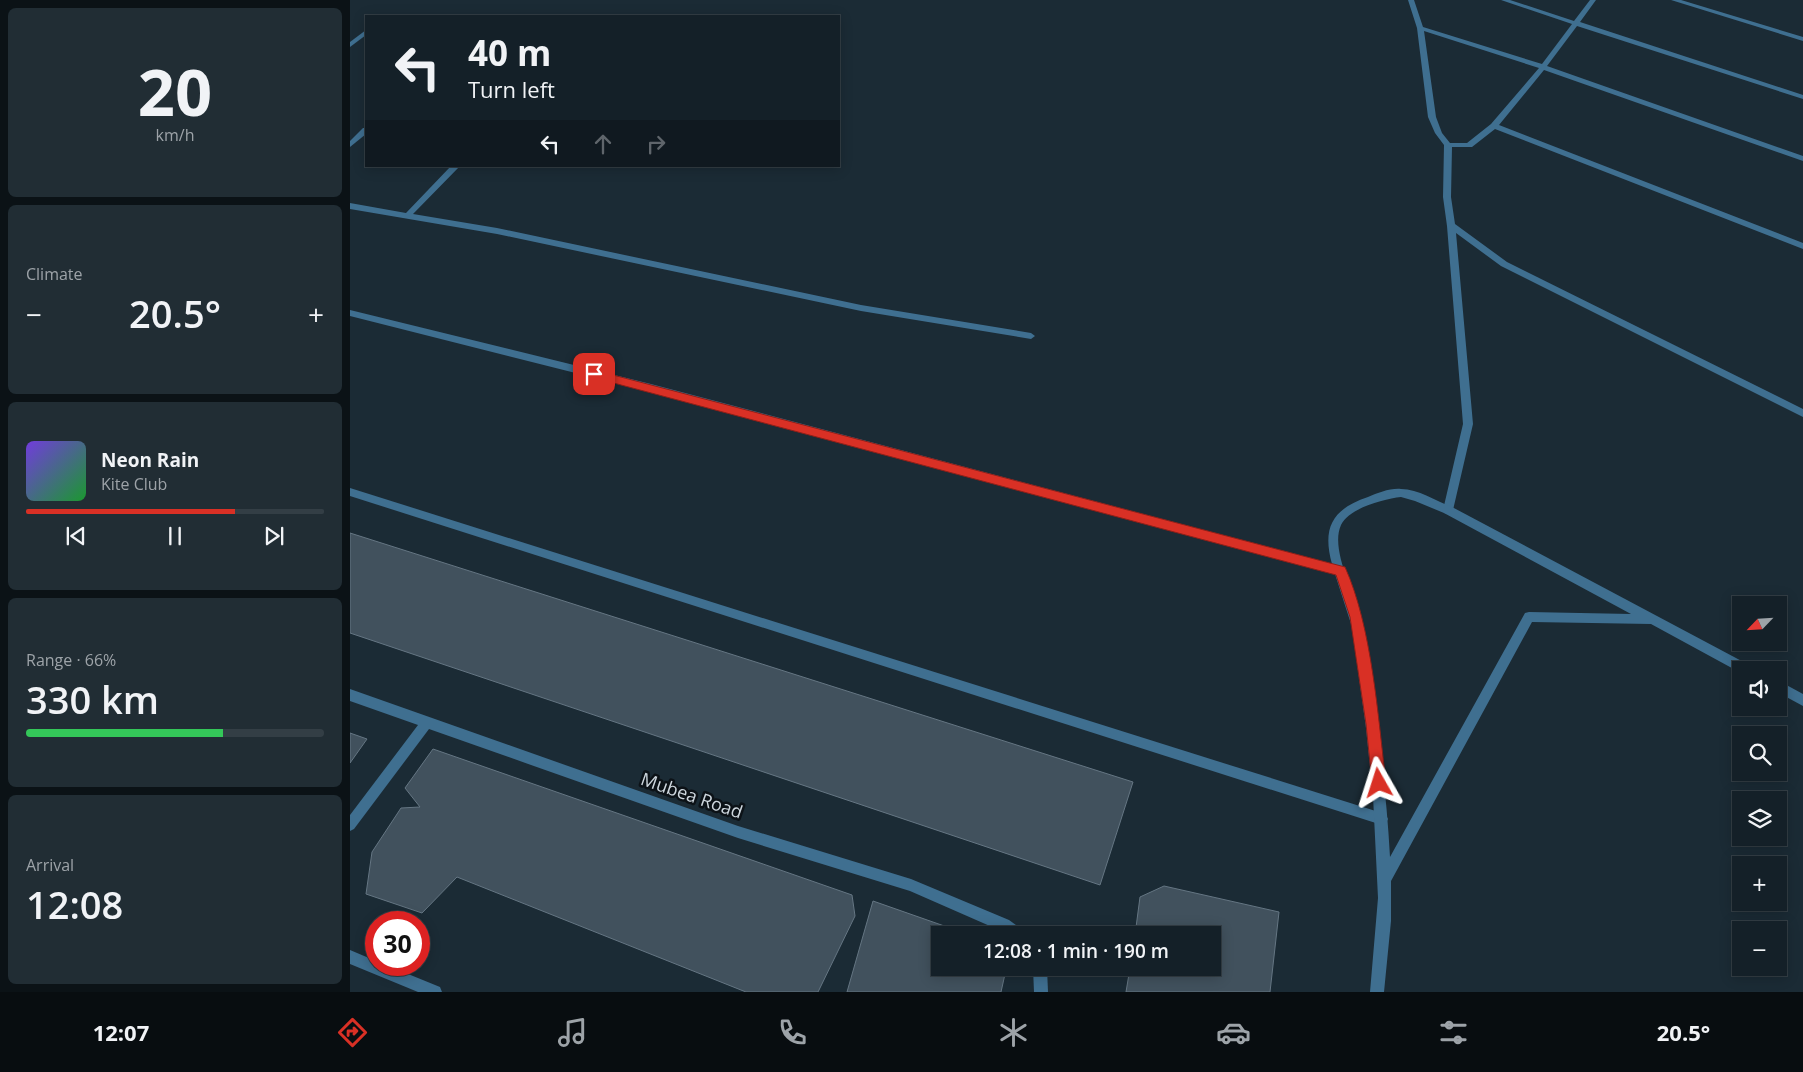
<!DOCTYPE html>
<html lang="en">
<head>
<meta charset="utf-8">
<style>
	body { margin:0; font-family:"Open Sans",sans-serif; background:#212d34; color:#f1f3f6; height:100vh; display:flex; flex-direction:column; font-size:19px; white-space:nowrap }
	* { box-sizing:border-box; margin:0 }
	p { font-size:16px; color:#9da3a8 }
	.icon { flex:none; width:28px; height:28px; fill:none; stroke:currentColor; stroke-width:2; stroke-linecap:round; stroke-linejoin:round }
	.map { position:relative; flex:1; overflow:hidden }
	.sheet { display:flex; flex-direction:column; gap:8px; padding:8px; background:#0b1216; width:350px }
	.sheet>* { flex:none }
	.banner { position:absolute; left:15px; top:15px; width:475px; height:152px; border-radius:0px; box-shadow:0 2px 12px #0003,0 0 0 1px #333e45; background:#142028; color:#f1f3f6; overflow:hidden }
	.needle { width:32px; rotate:245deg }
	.buttons { position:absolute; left:1382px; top:596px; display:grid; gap:10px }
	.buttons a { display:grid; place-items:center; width:55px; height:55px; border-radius:0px; background:#142028; box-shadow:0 2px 12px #0003,0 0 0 1px #333e45; font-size:25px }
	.speed { position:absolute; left:15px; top:911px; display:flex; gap:10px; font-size:25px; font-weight:700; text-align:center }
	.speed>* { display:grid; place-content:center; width:65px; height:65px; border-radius:50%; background:#142028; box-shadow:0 2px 12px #0003,0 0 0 1px #333e45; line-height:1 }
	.speed .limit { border:8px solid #d22; background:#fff; color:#111 }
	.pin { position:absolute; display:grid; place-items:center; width:42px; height:42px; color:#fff; margin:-21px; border-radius:10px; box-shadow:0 2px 8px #0006 }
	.me { position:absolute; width:55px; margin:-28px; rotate:354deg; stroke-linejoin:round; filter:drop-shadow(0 0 4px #0008) }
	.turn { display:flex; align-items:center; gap:18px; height:105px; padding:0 20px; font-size:22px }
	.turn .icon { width:65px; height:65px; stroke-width:2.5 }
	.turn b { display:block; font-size:35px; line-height:42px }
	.lanes { display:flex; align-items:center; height:48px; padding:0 20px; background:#0003; justify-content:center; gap:25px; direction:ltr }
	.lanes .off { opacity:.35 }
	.big { font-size:38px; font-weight:600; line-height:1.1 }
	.sheet .widget { flex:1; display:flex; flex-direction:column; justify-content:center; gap:8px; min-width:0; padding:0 18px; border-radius:8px; background:#212d34 }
	.sheet .dial { align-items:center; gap:0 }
	.dial b { font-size:65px; line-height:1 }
	.song { display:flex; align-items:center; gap:15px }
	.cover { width:60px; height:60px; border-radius:8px; background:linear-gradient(135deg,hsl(260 70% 55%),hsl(130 70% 35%)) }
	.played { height:5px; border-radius:2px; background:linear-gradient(90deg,#d93025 70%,#333e45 70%) }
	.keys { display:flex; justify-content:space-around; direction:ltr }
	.heat { display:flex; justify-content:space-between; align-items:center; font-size:28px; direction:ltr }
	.charge { height:8px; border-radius:4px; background:linear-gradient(90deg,#34c759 66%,#333e45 0) }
	.trip { position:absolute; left:581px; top:926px; width:290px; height:50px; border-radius:0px; background:#142028; box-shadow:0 2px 12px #0003,0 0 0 1px #333e45; font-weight:600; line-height:50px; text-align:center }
	.tab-bar { display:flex; height:80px; justify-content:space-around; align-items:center; background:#080d10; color:#9da3a8 }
	.tab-bar .icon { width:35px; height:35px }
	.tab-bar .on { color:#d93025 }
	.tab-bar b { font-size:22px; color:#f1f3f6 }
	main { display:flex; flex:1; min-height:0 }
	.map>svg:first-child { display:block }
</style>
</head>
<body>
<main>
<section class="sheet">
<div class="widget dial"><b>20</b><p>km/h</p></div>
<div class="widget"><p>Climate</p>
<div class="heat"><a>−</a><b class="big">20.5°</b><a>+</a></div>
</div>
<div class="widget">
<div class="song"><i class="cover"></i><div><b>Neon Rain</b><p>Kite Club</p></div></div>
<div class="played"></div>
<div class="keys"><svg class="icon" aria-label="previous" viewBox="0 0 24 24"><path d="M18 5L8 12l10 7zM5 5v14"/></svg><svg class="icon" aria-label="pause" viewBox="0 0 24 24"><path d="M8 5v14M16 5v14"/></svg><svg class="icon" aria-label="next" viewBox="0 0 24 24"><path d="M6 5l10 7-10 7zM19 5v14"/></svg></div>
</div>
<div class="widget"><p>Range · 66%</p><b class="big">330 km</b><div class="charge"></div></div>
<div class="widget"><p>Arrival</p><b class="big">12:08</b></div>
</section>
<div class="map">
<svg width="1453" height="992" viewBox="0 0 1453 992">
	<rect width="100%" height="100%" fill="#1b2b35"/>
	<!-- building -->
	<g fill="#41515d" stroke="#657683">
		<polygon points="0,533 783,782 750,885 0,633"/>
		<polygon points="0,733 17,739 0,763"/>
		<polygon points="83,749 502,895 505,916 468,992 396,992 107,877 72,913 16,894 22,852 51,808 70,807 55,788"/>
		<polygon points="814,886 929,912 920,992 776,992 780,968 862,968 862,935 785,935 790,897"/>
		<polygon points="523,901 620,935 590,935 590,968 650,968 655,974 651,992 497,992"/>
	</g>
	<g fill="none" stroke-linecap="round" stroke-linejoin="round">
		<!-- service -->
		<g fill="#3f6f90" fill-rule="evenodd">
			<path d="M 1058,0 L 1064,0 L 1073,27 L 1192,64 L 1222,24 L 1151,0 L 1160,0 L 1224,21 L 1240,0 L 1246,0 L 1230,22 L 1453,95 L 1453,99 L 1227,26 L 1197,66 L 1453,156 L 1453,161 L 1194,70 L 1149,125 L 1453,243 L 1453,249 L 1145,129 L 1122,147 L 1102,147 L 1101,197 L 1105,224 L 1157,262 L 1453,409 L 1453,417 L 1151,266 L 1106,233 L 1123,424 L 1103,510 L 1102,513 L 1098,514 L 1094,513 L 1093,510 L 1113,424 L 1097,226 L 1093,197 L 1094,145 L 1085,133 L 1078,117 L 1067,28 ZM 1074,31 L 1189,68 L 1141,124 L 1117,143 L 1100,143 L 1092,133 L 1086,117 Z"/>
			<polygon points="1321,0 1331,0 1453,37 1453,41"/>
			<polygon points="16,30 16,35 0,47 0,42"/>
			<polygon points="13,128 16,128 16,134 0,147 0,141"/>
			<polygon points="101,166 110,166 63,214 147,228 511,305 681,333 685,336 681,339 511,311 147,234 0,209 0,203 56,213"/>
			<polygon points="0,488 1032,813 1036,815 1038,819 1036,823 1032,825 0,496"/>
		</g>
		<!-- minor -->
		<g fill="#3f6f90" fill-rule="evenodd">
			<path d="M 0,310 L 301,384 L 982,564 C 972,528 982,509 1018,497 C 1028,493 1040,488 1051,489 C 1068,489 1086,501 1102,507 L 1401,666 L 1403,670 L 1391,670 L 1391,673 L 1301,624 L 1182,622 L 1041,881 L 1041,921 L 1034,992 L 1020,992 L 1028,898 L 1023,796 L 1016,728 L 1002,627 L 985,574 L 301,392 L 0,316 ZM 1051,497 L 1065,501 L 1094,513 L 1281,614 L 1179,612 L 1175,613 L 1040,857 C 1037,800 1030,744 1022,687 C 1018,664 1016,639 1010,616 C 1004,592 980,549 991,525 C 999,508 1034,499 1051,497 Z"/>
			<polygon points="1429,681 1453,694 1453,706 1429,693"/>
			<polygon points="0,689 388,826 561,879 659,920 673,930 675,935 657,935 649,930 560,891 388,838 79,729 4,829 0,831 0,815 68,725 0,701"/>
			<polygon points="0,950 26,961 26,965 36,965 90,987 92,992 68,992 0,964"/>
			<polygon points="683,968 697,968 698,992 684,992"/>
		</g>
	</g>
	<!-- route -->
	<path fill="#d93025" stroke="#8d1f18" d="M 244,370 L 995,567 C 1022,627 1028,717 1036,783 L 1034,788 L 1029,790 L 1024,788 L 1022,783 L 1016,724 L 1000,617 L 986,575 L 241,377 L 241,371 Z"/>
	<g text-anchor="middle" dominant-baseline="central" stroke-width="5" stroke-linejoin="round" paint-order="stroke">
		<!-- near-street labels -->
		<g font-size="18" fill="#ced7de" stroke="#0c1217">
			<text transform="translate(342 795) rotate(19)">Mubea Road</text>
		</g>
	</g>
</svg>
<div class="buttons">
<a><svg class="needle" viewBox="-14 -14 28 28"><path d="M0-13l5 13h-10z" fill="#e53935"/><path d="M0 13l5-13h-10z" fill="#9da3a8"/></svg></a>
<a><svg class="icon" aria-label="sound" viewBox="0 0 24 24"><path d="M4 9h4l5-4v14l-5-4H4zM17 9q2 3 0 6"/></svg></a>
<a><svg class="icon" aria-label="search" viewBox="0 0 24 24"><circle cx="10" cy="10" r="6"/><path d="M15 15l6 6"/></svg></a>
<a><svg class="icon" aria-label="layers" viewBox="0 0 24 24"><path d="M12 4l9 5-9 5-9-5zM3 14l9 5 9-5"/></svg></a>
<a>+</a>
<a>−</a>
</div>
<div class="speed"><div class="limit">30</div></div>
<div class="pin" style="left:244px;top:374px;background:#d93025"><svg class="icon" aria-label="arrive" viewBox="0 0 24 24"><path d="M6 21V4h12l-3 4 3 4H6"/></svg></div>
<svg class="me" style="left:1029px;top:783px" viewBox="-20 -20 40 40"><path d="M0-17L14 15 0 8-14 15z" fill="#d93025" stroke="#fff" stroke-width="4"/></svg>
<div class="trip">12:08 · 1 min · 190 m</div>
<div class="banner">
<div class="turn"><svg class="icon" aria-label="left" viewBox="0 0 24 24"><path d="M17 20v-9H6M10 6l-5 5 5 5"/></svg><div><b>40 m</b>Turn left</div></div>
<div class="lanes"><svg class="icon" aria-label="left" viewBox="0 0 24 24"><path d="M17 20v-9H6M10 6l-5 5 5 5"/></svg><svg class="icon off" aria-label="ahead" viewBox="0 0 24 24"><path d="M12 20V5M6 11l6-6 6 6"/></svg><svg class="icon off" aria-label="right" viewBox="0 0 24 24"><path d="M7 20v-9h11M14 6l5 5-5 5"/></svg></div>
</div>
</div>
</main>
<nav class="tab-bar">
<b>12:07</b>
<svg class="icon on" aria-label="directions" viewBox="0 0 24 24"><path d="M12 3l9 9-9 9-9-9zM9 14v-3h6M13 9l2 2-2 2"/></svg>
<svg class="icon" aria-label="music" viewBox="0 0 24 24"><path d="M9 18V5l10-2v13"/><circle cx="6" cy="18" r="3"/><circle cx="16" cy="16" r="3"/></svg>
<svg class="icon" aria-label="phone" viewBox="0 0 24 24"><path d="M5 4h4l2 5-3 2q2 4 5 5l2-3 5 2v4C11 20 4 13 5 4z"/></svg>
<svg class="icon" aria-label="climate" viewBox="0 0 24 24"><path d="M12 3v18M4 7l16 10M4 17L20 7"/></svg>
<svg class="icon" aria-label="car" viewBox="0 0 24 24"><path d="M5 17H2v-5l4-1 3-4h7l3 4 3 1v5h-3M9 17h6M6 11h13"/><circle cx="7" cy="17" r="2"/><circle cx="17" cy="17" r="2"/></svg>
<svg class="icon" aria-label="filters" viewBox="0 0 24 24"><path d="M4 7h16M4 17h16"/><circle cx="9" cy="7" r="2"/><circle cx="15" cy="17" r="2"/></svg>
<b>20.5°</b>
</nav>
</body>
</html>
